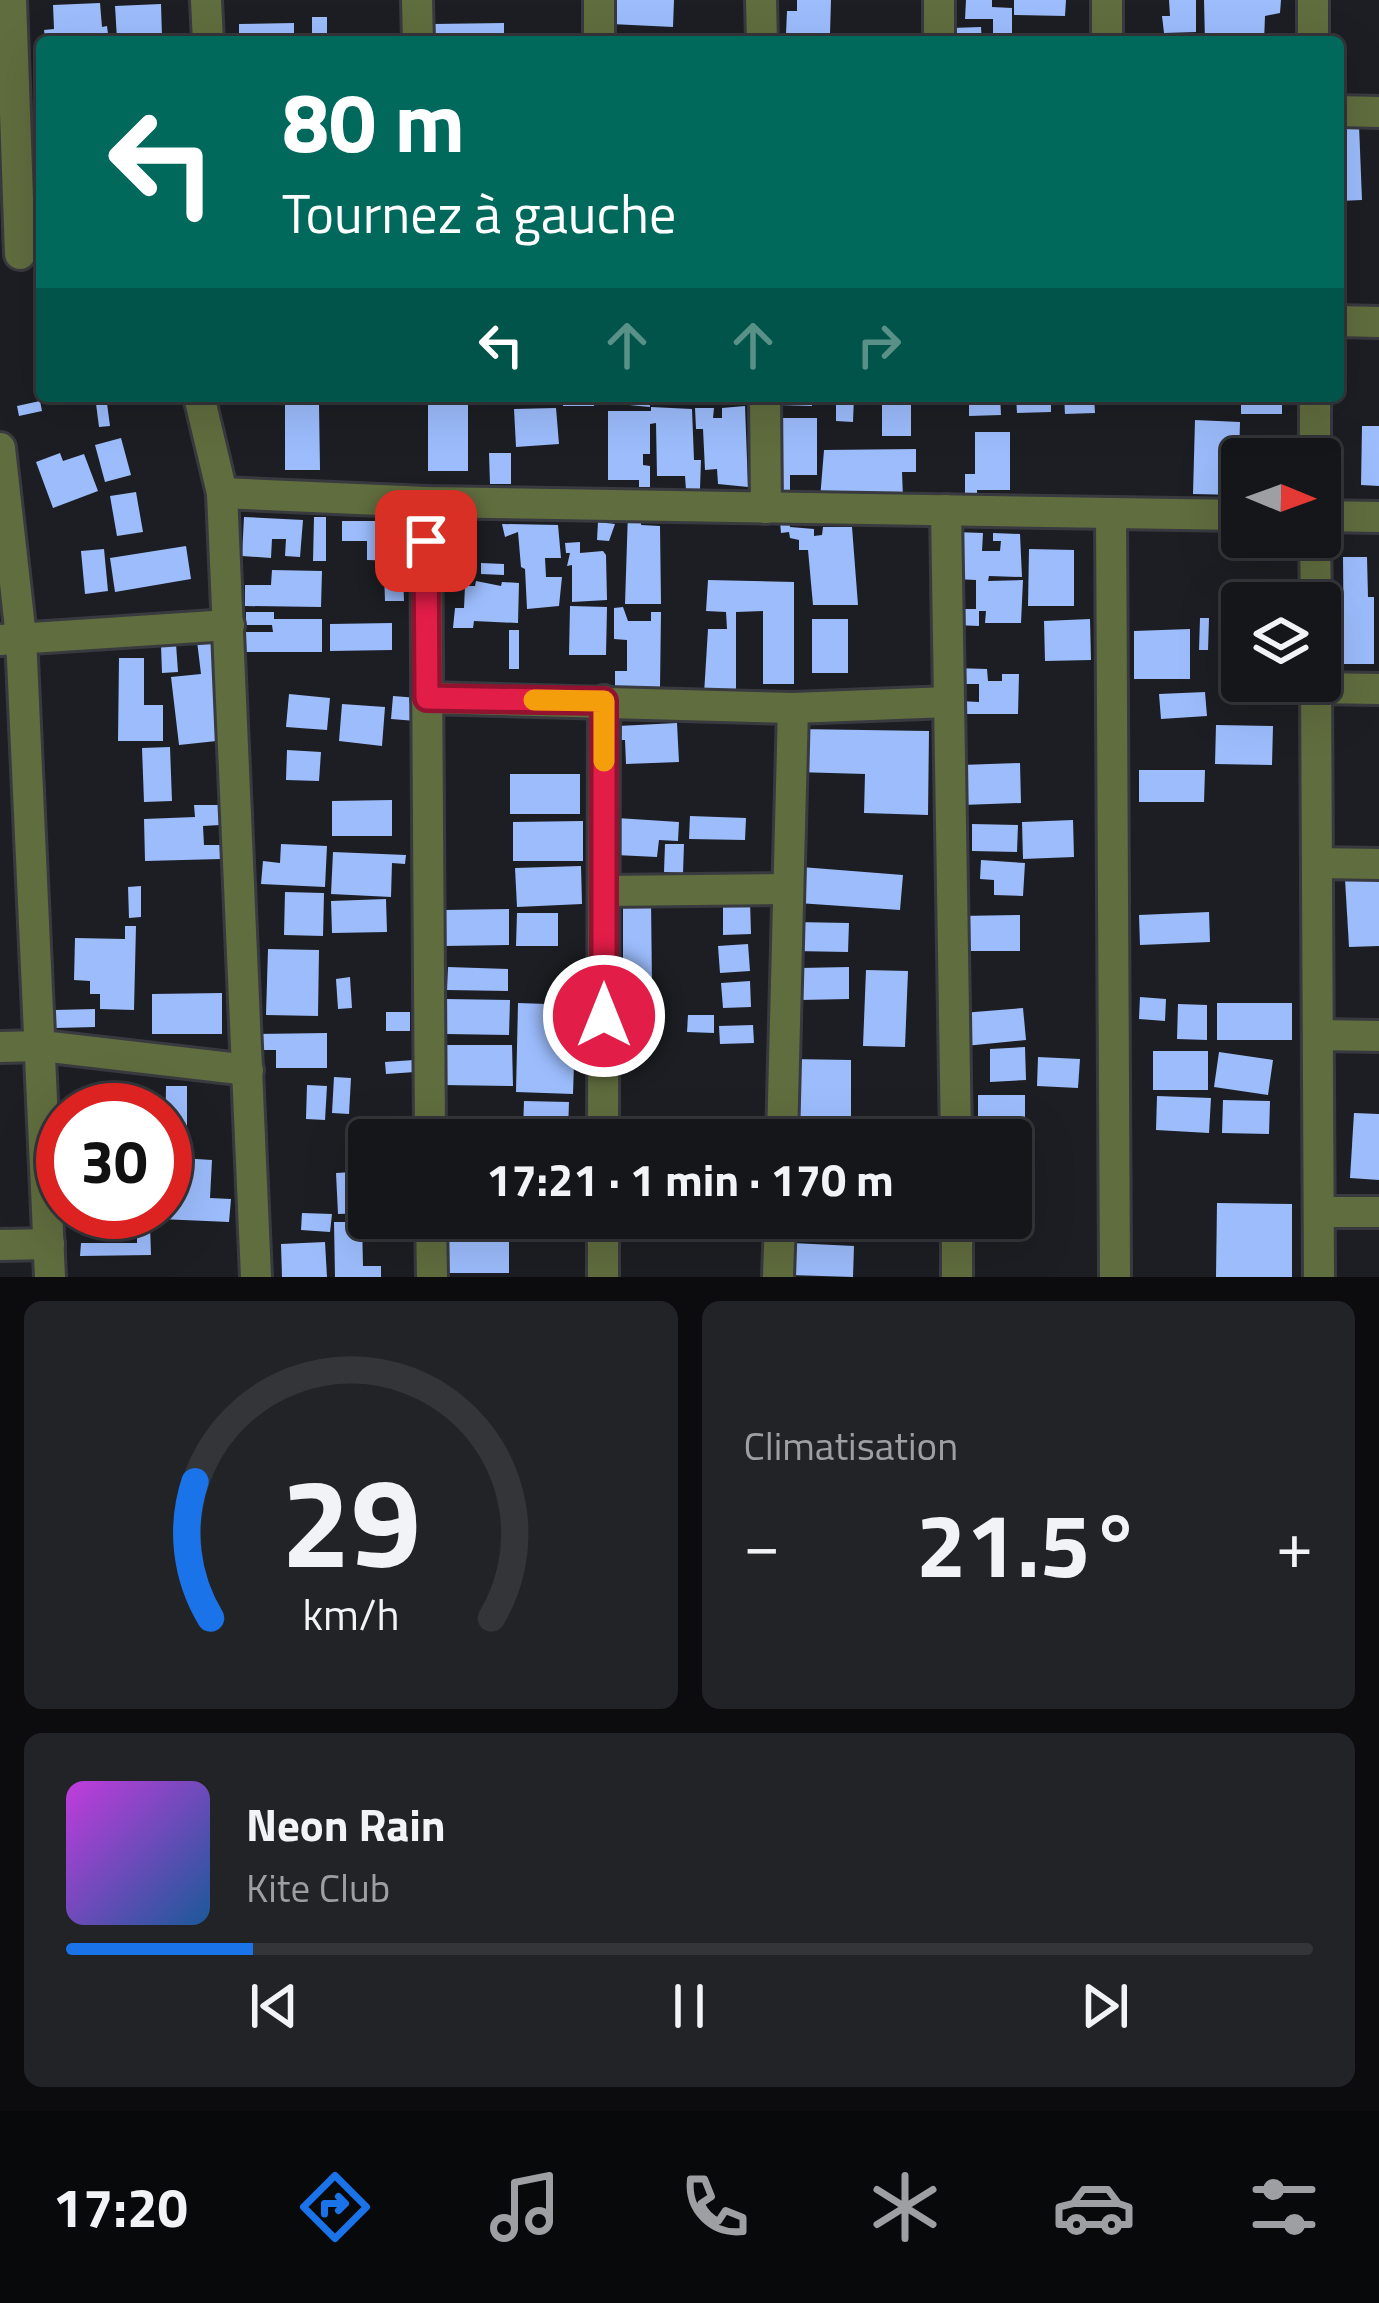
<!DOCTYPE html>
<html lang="fr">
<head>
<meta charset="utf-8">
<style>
	body { margin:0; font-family:"Titillium Web",sans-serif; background:#222327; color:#f1f3f6; height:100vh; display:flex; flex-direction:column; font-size:45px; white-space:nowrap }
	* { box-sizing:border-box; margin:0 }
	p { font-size:39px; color:#9d9fa2 }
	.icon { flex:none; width:66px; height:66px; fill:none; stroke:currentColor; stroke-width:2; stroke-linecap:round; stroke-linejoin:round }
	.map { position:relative; height:1277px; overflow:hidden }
	.details { display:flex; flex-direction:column; gap:24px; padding:24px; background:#0c0c0e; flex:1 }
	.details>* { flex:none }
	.banner { position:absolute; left:36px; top:36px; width:1308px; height:366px; border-radius:12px; box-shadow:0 12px 48px #0002,0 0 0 3px #343539; background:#00695c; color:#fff; overflow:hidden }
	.needle { width:78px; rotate:91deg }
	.tools { position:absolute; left:1221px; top:438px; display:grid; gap:24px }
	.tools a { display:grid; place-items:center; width:120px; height:120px; border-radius:12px; background:#15161a; box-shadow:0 12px 48px #0002,0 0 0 3px #343539; font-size:60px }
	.speed { position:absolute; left:36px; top:1083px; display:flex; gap:24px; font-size:60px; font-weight:700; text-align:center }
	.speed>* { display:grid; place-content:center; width:156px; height:156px; border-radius:50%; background:#15161a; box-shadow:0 12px 48px #0002,0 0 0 3px #343539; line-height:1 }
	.speed .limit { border:18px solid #d22; background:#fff; color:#111 }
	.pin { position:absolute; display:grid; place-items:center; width:102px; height:102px; color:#fff; margin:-51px; border-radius:24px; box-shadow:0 6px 18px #0006 }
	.me { position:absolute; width:132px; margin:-66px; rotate:0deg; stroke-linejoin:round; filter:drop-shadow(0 0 9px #0008) }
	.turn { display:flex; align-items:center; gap:42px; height:252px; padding:0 48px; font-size:54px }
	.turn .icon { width:156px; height:156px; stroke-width:2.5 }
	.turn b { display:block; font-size:84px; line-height:102px }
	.lanes { display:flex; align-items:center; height:114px; padding:0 48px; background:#0003; justify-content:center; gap:60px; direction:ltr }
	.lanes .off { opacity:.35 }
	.big { font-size:90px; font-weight:700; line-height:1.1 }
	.details .widget { flex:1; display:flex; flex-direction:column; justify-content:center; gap:18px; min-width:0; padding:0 42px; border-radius:18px; background:#222327 }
	.details .dial { align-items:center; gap:0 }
	.dial svg { height:312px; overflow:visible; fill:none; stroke:#343539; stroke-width:7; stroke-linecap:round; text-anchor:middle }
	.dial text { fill:#f1f3f6; stroke:none }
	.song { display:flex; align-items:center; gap:36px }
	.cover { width:144px; height:144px; border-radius:18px; background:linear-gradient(135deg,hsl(290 70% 55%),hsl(210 70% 35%)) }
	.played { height:12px; border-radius:6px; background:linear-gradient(90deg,#1a73e8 15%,#343539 15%) }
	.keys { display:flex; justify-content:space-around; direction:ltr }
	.heat { display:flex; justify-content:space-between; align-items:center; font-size:66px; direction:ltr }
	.details .tiles { flex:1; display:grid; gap:24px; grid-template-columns:1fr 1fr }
	.widget:last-child { grid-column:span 2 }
	.trip { position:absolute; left:348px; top:1119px; width:684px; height:120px; border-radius:12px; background:#15161a; box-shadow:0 12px 48px #0002,0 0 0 3px #343539; font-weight:700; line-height:120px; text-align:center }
	.tab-bar { display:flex; height:192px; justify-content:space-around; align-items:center; background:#08090a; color:#9d9fa2 }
	.tab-bar .icon { width:84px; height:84px }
	.tab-bar .on { color:#1a73e8 }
	.tab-bar b { font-size:54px; color:#f1f3f6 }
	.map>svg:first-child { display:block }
</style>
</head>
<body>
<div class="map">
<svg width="1379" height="1277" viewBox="0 0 1379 1277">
	<rect width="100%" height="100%" fill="#1c1e23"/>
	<!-- building -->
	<g fill="#9cbcfc">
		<polygon points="612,0 674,0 673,27 611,24"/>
		<polygon points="797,0 831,0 830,34 786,34 787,11 797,11"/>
		<polygon points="966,0 992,0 992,7 1012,8 1012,35 993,35 993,19 965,19"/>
		<polygon points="1014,0 1066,0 1065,16 1014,15"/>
		<polygon points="1169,0 1196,0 1196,32 1164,33 1162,16 1170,16"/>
		<polygon points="1204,0 1281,0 1280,13 1265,16 1264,42 1205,42"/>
		<polygon points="100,3 102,27 107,26 108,34 45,37 44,30 54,29 53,5"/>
		<polygon points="161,4 162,37 117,39 115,6"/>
		<rect x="312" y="17" width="15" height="25"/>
		<polygon points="294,23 294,42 239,42 239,24"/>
		<polygon points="504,23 504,42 434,42 433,24"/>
		<polygon points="981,27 982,42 952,42 951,28"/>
		<polygon points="1359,125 1362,200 1339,201 1338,126"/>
		<polygon points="95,396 106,396 110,426 99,427"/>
		<rect x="471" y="396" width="38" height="6"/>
		<polygon points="563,396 595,396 594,406 563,406"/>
		<polygon points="608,396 649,396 650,407 608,403"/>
		<polygon points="702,396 739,396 739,402 702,404"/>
		<polygon points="778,396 812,396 812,406 778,405"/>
		<polygon points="836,396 854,396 853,422 836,421"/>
		<rect x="882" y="396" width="29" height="40"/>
		<polygon points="969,396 1000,396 1001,415 969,416"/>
		<polygon points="1016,396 1051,396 1051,412 1017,413"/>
		<polygon points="1064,396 1094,396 1095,413 1065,414"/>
		<rect x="1241" y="396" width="41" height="18"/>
		<polygon points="468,400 468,471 428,471 428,401"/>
		<polygon points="40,401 42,411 19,416 17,406"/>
		<polygon points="285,404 319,404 320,470 285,470"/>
		<polygon points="745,406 748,487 718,484 717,469 705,470 703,429 696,429 695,408 714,408 713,418 722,418 722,408"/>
		<polygon points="651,407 692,409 694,460 701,460 700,489 686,490 685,476 657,476 656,423 650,424 650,454 643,454 643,465 650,466 650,487 639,487 639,480 608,480 608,411 651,411"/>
		<polygon points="556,408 559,444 516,447 514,409"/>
		<polygon points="779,418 817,418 817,475 790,475 790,495 778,495"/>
		<polygon points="1195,420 1240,422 1238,495 1193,494"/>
		<polygon points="1362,426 1379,426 1379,486 1361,485"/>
		<polygon points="975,432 1010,432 1010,490 977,490 977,499 965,500 965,474 975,474"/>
		<polygon points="121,438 131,475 105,482 95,445"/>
		<polygon points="916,449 916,472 902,472 903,498 884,498 885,494 842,494 820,499 824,450"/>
		<polygon points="60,453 63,461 84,454 98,491 53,508 36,462"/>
		<polygon points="489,453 511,453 511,484 490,484"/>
		<polygon points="136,492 143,532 117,536 110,496"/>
		<polygon points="454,508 473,509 475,547 452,546"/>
		<polygon points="628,512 642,513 641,525 660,526 661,604 625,604"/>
		<polygon points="244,517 303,520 300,557 285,556 286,539 272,539 271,558 242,556"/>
		<polygon points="314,517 326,517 326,561 313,561"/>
		<polygon points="342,521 381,521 381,544 404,544 404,561 367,560 367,541 342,541"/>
		<polygon points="789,521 790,527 814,529 814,536 822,535 823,527 852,527 858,605 813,605 808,550 799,550 799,540 790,538 789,532 781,533 780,522"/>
		<polygon points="598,522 615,524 609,541 597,540"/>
		<polygon points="502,524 558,525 561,558 545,558 546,577 562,577 559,606 527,609 525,569 521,567 518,532 505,537"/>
		<polygon points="955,532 983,533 982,551 1000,551 1001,541 993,541 993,533 1020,534 1022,577 989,576 988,581 1023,580 1021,623 985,623 986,611 979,611 979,626 955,625 956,609 976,609 976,580 955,579"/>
		<polygon points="580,542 580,553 603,551 606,555 607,600 572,602 572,565 567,566 570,553 566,553 565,543"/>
		<polygon points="186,546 191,579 115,592 110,558"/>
		<polygon points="104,549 108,591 85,594 81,551"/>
		<polygon points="1029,549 1074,550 1074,606 1028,606"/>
		<polygon points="1343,557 1367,557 1368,597 1374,597 1374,664 1344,664"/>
		<polygon points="481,563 504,564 504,575 481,574"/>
		<polygon points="272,570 322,571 321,607 245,606 245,585 271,585"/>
		<polygon points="384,571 403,571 404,601 385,601"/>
		<polygon points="708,580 794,582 794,684 763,684 763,611 736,612 736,694 704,694 708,629 727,629 726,612 706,611"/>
		<polygon points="476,581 501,586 502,582 519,583 518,623 474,621 473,628 453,628 455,608 464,608 465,586 475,586"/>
		<polygon points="1264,591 1284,592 1284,603 1263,603"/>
		<polygon points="570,606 607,607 606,655 569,655"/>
		<polygon points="623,607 628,621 651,621 651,612 661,612 660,688 615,688 615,671 627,671 627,640 614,639 614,608"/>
		<polygon points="246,612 274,612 274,619 322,619 322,652 245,652 245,632 273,632 272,625 246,625"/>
		<polygon points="1200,618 1209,618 1208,650 1199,650"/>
		<rect x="812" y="619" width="36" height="54"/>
		<polygon points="1090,619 1091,660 1045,661 1044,621"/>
		<polygon points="392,623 392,650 330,651 330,624"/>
		<polygon points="1190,629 1190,679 1134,679 1134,631"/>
		<rect x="509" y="630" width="10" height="39"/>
		<polygon points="215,640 226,740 179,745 171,677 201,674 197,641"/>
		<polygon points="176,644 178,672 162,673 161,645"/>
		<polygon points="119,658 144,658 144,705 163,705 163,741 118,741"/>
		<polygon points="955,668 987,669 988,681 1002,681 1002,674 1019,674 1018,714 959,714 959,701 979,702 979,684 955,684"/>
		<polygon points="1205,692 1207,716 1161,719 1159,694"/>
		<polygon points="289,694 330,698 327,730 286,727"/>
		<polygon points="393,696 418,698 416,721 391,719"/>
		<polygon points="342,704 385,707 382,746 339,741"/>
		<polygon points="677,723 679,762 626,764 625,740 619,740 618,726"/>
		<polygon points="1216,725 1273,726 1272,765 1215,764"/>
		<polygon points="797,729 929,731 928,815 864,813 865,774 796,772"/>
		<polygon points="170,747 172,801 144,802 142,748"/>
		<polygon points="287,750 321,752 319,781 286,780"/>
		<polygon points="1020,763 1021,803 962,805 961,765"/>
		<polygon points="1139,770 1205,770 1204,802 1139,802"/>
		<rect x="510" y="774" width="70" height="40"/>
		<polygon points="392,800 392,836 332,836 332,801"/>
		<polygon points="194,805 220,805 220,825 203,826 204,845 221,845 221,859 145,861 144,819 195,817"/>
		<polygon points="690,816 746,818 745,840 689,839"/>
		<polygon points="617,818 679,822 678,841 659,840 657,857 616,855"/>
		<polygon points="1073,820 1074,857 1023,859 1022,822"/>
		<polygon points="583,821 583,861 513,861 513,822"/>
		<polygon points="972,824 1018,825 1017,852 972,851"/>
		<polygon points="281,844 327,846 325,887 261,884 263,861 280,863"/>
		<polygon points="665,844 684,844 683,873 664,872"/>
		<polygon points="333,852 406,855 405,864 392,863 391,897 331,894"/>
		<polygon points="981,860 1025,863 1023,896 994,895 994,880 980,879"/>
		<polygon points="581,866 582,904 517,907 515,868"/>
		<polygon points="801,867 903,875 900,910 798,903"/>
		<polygon points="1379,877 1379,946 1349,947 1345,879"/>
		<polygon points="141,886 141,917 129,918 128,887"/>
		<polygon points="285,892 324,893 323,936 284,935"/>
		<polygon points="386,899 387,932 332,933 331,901"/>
		<polygon points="623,900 651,900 652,987 623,987"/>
		<polygon points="723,902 750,902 751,934 723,935"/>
		<polygon points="509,909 509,945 444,946 444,910"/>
		<polygon points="1209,912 1210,942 1140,945 1139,915"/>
		<polygon points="517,913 558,913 558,946 516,946"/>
		<polygon points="1020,915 1020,951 969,951 968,934 959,934 959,916"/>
		<polygon points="795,922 849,923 848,952 794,951"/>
		<polygon points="125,926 136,926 134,1010 100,1009 100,994 90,994 90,981 74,980 75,938 125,939"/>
		<polygon points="748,944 750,971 720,973 718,946"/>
		<polygon points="268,949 319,950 318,1016 266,1015"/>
		<polygon points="448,967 508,969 508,991 447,990"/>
		<polygon points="849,967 849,999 800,1000 800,968"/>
		<polygon points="866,970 908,971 905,1047 863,1046"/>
		<polygon points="350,977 352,1008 338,1009 336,979"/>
		<polygon points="750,981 751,1007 723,1008 721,983"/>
		<polygon points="222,993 222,1034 152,1034 152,994"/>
		<polygon points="1140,997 1166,999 1165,1021 1139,1019"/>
		<polygon points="446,999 510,1000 509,1035 446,1034"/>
		<polygon points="518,1003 576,1005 573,1094 516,1092"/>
		<rect x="1217" y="1003" width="75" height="37"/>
		<polygon points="1178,1004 1207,1005 1207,1040 1177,1039"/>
		<polygon points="1023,1008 1026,1040 965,1046 962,1013"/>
		<polygon points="95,1009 95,1027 56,1028 55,1010"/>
		<rect x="386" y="1012" width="24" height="19"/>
		<polygon points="688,1015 714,1015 714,1033 687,1032"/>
		<polygon points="753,1025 754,1043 720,1044 719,1026"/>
		<polygon points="327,1033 327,1068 276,1068 276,1050 256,1050 256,1034"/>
		<polygon points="443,1045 512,1045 513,1086 443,1085"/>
		<polygon points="1025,1047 1026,1080 990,1082 990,1049"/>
		<rect x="1153" y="1051" width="55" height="39"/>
		<polygon points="1219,1052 1273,1060 1268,1095 1214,1087"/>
		<polygon points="1038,1057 1080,1059 1078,1088 1037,1086"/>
		<polygon points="790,1059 851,1060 851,1140 790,1140"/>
		<polygon points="414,1060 415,1072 386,1074 385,1062"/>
		<polygon points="334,1077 351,1078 349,1114 332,1113"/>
		<polygon points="307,1085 327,1086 325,1120 306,1119"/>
		<polygon points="166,1086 187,1086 187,1155 165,1154"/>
		<rect x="978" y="1095" width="47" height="37"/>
		<polygon points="1157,1096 1211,1098 1209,1133 1156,1130"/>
		<polygon points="1223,1100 1270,1101 1269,1134 1222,1133"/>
		<polygon points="524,1101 569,1102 568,1131 523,1130"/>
		<polygon points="1354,1113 1379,1114 1379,1180 1350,1178"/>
		<polygon points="1027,1140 1028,1185 1011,1186 1011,1141"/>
		<polygon points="165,1157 212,1160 210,1198 231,1199 229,1222 160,1219 160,1212 165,1212"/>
		<polygon points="369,1171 369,1213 338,1214 336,1173"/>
		<polygon points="1217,1203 1292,1204 1292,1277 1216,1277"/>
		<polygon points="302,1213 332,1214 330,1232 301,1230"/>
		<polygon points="515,1218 572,1218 571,1234 515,1233"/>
		<polygon points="829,1218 854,1218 856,1230 830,1232"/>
		<polygon points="863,1218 924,1218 926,1237 865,1241"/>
		<polygon points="334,1222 362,1222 363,1266 381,1266 381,1277 335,1277"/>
		<polygon points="137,1225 150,1225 151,1255 80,1256 81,1243 137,1243"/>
		<polygon points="509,1228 509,1273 447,1273 447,1229"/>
		<polygon points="325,1242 327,1277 282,1277 281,1244"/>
		<polygon points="792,1243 854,1246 853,1277 790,1275"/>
	</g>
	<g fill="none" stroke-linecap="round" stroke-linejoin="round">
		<!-- minor casing -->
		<g stroke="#383a3f" stroke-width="36">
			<g id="minor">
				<polyline points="11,0 20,254"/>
				<polyline points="206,0 208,42"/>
				<polyline points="417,0 418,42"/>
				<polyline points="761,0 762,42"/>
				<polyline points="1313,0 1313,42"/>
				<polyline points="599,42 599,0"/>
				<polyline points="939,42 939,0"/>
				<polyline points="1107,42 1107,0"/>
				<polyline points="1338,111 1379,112"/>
				<polyline points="1338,321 1379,322"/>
				<polyline points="199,396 222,493 256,1277"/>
				<polyline points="765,396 766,508"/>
				<polyline points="1315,396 1315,459"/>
				<polyline points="0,448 21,637 50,1277"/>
				<polyline points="222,493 426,502 1242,515"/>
				<polyline points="426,502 430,1140"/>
				<polyline points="946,510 956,1140"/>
				<polyline points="1111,513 1115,1277"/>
				<polyline points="1320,516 1379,517"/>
				<polyline points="1315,537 1316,603"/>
				<polyline points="0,640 229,625"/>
				<polyline points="1316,681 1319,1277"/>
				<polyline points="1316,688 1379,689"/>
				<polyline points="427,698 793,708 949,702"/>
				<polyline points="1317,863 1379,864"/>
				<polyline points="604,891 788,889"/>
				<polyline points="1318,1035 1379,1036"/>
				<polyline points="0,1047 42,1046 248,1070"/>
				<polyline points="603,1140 604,701"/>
				<polyline points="782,1140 793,708"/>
				<polyline points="1319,1212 1379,1212"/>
				<polyline points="431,1218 432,1277"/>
				<polyline points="957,1218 957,1277"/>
				<polyline points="0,1245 49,1244"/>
				<polyline points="603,1277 603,1218"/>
				<polyline points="778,1277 780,1218"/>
			</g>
		</g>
		<!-- minor -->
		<use href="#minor" stroke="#606d3e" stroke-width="30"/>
	</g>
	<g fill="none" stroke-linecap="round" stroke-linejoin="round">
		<!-- route casing -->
		<g stroke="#92132f" stroke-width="30">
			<polyline id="route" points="426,541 427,698 604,701 604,1016"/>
		</g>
		<!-- route -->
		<use href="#route" stroke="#e11d48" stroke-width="21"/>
		<!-- slow -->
		<polyline stroke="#f59e0b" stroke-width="21" points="534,700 604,701 604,761"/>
	</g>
</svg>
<div class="tools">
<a><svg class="needle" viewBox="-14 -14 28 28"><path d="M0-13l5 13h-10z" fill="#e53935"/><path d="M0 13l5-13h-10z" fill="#9d9fa2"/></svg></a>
<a><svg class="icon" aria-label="layers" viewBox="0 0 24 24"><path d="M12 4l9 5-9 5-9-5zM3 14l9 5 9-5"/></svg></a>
</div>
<div class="speed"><div class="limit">30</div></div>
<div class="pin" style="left:426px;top:541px;background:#d93025"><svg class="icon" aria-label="arrive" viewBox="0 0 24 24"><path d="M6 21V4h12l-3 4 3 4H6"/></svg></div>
<svg class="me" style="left:604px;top:1016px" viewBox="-20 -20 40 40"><circle r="17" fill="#e11d48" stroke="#fff" stroke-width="3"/><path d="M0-11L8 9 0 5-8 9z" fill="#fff"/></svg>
<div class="trip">17:21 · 1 min · 170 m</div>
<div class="banner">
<div class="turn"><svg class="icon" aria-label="left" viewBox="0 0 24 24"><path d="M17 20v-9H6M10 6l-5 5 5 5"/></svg><div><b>80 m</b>Tournez à gauche</div></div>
<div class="lanes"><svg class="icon" aria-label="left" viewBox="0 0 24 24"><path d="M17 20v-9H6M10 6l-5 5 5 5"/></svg><svg class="icon off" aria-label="ahead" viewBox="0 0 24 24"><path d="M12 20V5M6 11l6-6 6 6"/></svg><svg class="icon off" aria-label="ahead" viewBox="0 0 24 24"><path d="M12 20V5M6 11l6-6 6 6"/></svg><svg class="icon off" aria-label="right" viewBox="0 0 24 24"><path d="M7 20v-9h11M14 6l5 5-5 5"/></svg></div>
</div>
</div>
<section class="details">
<div class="tiles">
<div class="widget dial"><svg viewBox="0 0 100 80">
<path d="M14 69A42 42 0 1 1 86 69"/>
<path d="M14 69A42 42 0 0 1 10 34" stroke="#1a73e8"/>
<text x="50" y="56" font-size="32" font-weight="700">29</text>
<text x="50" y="72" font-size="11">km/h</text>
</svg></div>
<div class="widget"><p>Climatisation</p>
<div class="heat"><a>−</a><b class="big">21.5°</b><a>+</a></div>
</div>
<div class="widget">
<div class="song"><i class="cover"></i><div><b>Neon Rain</b><p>Kite Club</p></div></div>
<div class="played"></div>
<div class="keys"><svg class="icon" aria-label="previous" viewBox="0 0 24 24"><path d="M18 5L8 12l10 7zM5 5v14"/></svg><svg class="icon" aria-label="pause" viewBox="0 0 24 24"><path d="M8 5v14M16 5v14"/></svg><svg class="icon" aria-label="next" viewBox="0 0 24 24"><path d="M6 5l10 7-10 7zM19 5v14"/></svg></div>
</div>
</div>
</section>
<nav class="tab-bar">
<b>17:20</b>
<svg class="icon on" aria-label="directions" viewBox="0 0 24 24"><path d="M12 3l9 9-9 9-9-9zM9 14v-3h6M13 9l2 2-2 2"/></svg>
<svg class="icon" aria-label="music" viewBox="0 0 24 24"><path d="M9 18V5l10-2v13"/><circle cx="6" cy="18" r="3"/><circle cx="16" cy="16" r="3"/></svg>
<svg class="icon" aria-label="phone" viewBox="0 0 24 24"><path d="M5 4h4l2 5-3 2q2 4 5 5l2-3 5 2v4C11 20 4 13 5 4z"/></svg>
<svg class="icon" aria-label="climate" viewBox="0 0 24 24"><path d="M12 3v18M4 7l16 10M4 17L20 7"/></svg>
<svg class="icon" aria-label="car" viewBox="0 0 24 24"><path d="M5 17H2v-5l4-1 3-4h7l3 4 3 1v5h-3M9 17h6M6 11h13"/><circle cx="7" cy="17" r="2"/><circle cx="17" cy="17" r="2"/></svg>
<svg class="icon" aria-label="filters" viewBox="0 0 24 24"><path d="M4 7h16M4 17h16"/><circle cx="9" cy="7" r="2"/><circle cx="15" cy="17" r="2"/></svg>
</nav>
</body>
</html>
